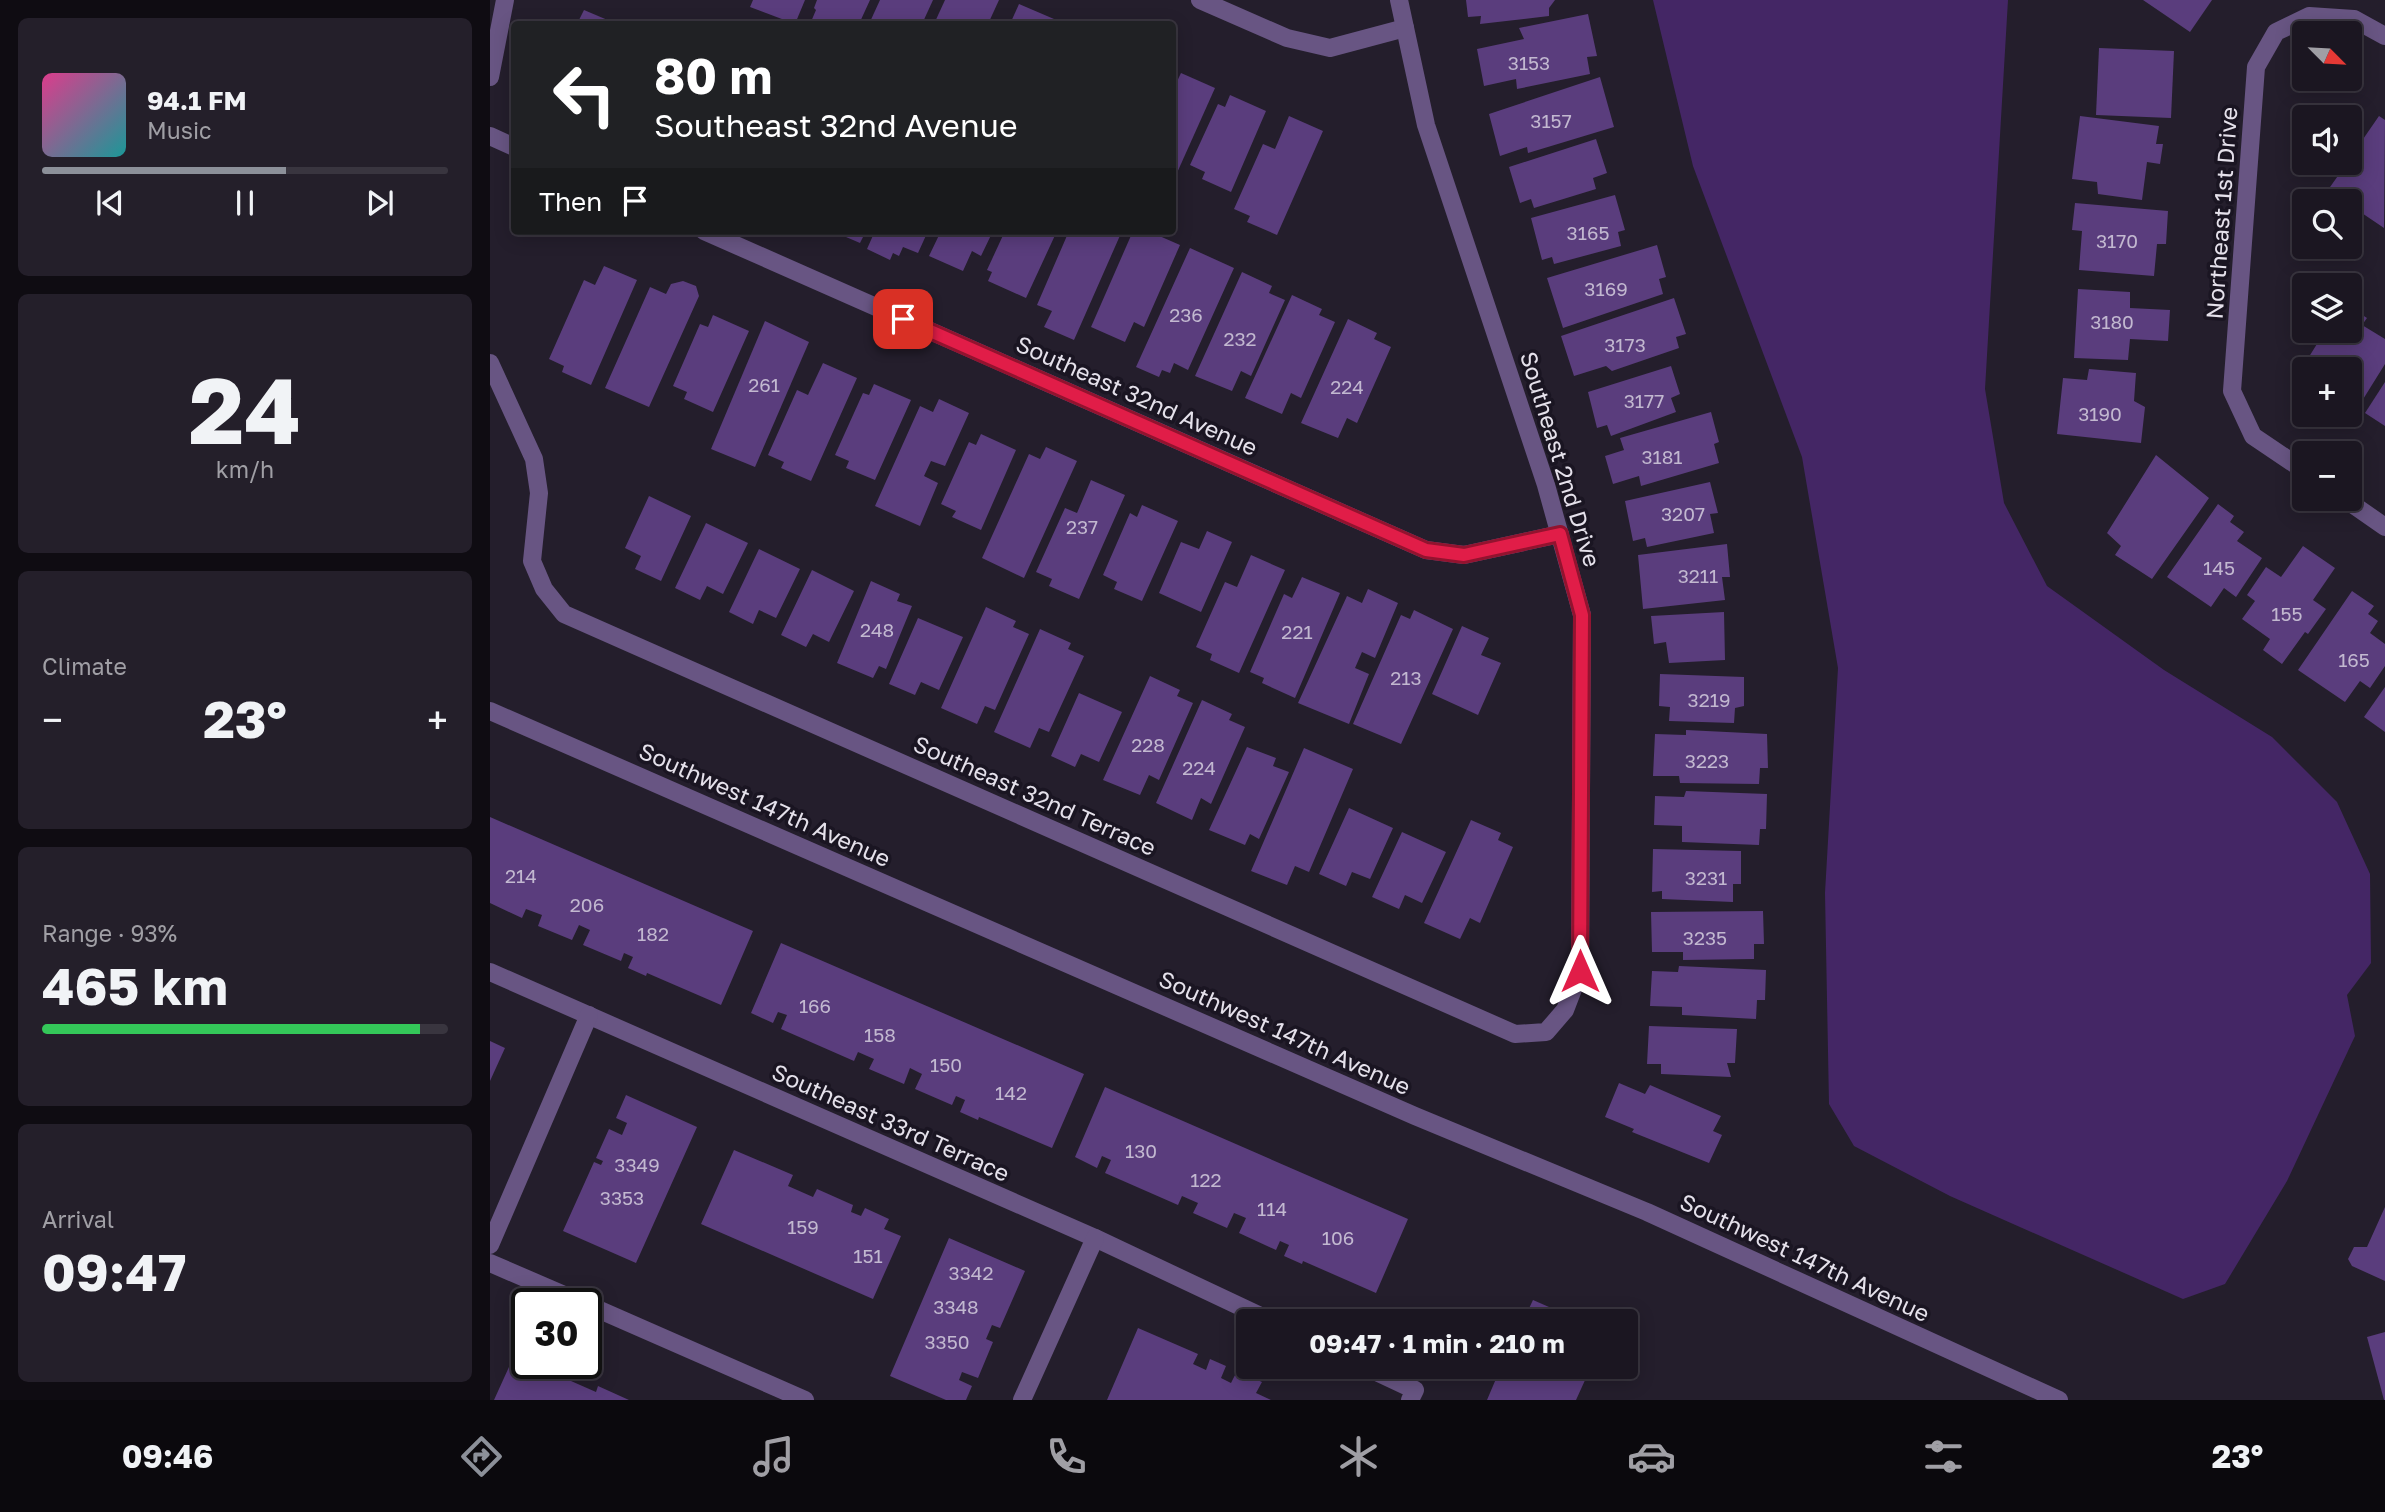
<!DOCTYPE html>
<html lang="en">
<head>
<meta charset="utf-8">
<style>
	body { margin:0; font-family:"Golos Text",sans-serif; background:#241f2a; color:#f1f3f6; height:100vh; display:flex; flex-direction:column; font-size:26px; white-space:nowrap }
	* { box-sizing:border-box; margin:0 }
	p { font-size:23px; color:#a09fa5 }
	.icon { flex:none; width:38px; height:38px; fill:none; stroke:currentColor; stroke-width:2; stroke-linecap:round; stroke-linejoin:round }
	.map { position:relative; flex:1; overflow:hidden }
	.details { display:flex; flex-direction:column; gap:18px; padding:18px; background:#0f0c12; width:490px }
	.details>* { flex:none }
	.guide { position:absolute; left:21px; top:21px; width:665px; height:214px; border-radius:7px; box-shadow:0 4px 18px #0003,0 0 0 2px #39353f; background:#202124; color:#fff; overflow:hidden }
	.needle { width:46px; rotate:114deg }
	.fabs { position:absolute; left:1802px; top:21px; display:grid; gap:14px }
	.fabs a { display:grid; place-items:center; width:70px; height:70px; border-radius:7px; background:#1b1621; box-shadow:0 4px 18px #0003,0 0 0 2px #39353f; font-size:35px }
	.speed { position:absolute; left:21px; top:1288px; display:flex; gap:14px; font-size:35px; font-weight:700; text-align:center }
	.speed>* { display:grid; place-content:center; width:91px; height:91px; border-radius:50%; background:#1b1621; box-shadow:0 4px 18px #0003,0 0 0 2px #39353f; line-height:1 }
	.speed .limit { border:4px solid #111; border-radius:10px; background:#fff; color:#111 }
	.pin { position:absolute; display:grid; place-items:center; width:60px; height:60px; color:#fff; margin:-30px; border-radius:14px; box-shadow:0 4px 10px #0006 }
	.me { position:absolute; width:77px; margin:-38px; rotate:0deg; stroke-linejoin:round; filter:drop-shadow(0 0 5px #0008) }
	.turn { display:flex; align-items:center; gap:24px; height:147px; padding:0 28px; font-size:32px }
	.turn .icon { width:91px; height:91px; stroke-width:2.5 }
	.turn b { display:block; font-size:49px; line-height:60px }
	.then { display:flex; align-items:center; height:66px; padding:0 28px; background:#0003; gap:14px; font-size:26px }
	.big { font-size:52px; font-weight:700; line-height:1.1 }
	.details .card { flex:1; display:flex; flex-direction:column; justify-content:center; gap:10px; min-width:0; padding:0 24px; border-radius:10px; background:#241f2a }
	.details .dial { align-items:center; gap:0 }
	.dial b { font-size:91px; line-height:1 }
	.song { display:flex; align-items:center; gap:21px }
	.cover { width:84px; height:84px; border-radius:10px; background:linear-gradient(135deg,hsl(330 70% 55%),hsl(180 70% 35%)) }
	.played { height:7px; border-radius:4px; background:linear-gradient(90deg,#8c9099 60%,#39353f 60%) }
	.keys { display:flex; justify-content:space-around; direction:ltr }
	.heat { display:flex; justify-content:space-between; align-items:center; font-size:38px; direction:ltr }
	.charge { height:10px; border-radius:5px; background:linear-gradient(90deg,#34c759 93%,#39353f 0) }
	.trip { position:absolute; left:746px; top:1309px; width:402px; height:70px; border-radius:7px; background:#1b1621; box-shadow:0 4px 18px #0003,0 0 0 2px #39353f; font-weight:700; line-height:70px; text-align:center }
	.menu { display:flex; height:112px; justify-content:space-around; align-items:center; background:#0b090d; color:#a09fa5 }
	.menu .icon { width:49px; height:49px }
	.menu .selected { color:#8c9099 }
	.menu b { font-size:32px; color:#f1f3f6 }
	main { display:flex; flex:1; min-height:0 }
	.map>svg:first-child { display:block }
</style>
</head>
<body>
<main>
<section class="details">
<div class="card">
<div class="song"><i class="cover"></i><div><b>94.1 FM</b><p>Music</p></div></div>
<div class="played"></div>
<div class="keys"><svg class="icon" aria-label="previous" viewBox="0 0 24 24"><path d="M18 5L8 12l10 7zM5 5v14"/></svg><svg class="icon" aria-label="pause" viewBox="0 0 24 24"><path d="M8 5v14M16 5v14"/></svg><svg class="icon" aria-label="next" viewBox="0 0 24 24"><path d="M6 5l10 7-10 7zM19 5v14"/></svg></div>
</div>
<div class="card dial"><b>24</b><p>km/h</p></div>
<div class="card"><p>Climate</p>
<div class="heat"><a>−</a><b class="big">23°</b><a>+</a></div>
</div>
<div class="card"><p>Range · 93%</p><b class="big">465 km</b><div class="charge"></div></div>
<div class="card"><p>Arrival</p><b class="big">09:47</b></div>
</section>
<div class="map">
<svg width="1895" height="1400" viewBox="0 0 1895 1400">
	<rect width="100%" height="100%" fill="#241e2c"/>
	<!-- water -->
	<polygon fill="#442665" points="1163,0 1518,0 1495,389 1514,503 1557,586 1674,670 1782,737 1847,802 1880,874 1881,963 1857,995 1865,1036 1797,1181 1735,1284 1693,1299 1460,1196 1364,1146 1339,1104 1335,893 1348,668 1312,457 1203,166"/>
	<!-- building -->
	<g fill="#5a3d7d">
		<polygon points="263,0 315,0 305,24 260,7"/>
		<polygon points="327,0 380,0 369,24 320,24 326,10 324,8"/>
		<polygon points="390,0 443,0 432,24 379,24"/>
		<polygon points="455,0 509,0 498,24 444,24"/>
		<polygon points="976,0 1065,0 1059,8 1059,16 990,24 991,16 978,17"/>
		<polygon points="1653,0 1722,0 1700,32"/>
		<polygon points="529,4 564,19 561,24 520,24"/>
		<polygon points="94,10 127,24 87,24"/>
		<polygon points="1098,14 1107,56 1097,57 1100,74 1027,89 1026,79 994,86 987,49 1034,39 1029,28"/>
		<polygon points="1609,48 1684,51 1681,118 1606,115"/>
		<polygon points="691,73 725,88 682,184 682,92"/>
		<polygon points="1110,77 1124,127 1038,153 1037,147 1010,156 999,114"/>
		<polygon points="740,95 776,111 741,192 712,179 715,172 700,165 728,104 735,107"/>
		<polygon points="799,116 833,131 787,235 757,222 760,216 744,209 773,144 785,149"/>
		<polygon points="1590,116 1669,126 1666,144 1673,144 1670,164 1657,162 1652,200 1608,194 1607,182 1582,179"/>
		<polygon points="1889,116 1895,120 1894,228 1860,205 1860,201 1839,201 1833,197 1857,163 1860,163 1860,158"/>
		<polygon points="1106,139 1117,173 1103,178 1106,189 1044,208 1041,199 1030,203 1019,167"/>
		<polygon points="1125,195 1135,230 1128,232 1131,246 1064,264 1062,257 1052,260 1041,218"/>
		<polygon points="1585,203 1678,211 1676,244 1667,244 1664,276 1589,270 1592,231 1582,230"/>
		<polygon points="342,231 376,231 370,243"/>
		<polygon points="385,231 438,231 428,253 413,247 409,256 403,253 400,260 377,249"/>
		<polygon points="451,231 503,231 491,256 482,251 473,271 439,256"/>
		<polygon points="515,231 567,231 536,298 498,281 502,272 497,270"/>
		<polygon points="579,231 632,231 584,340 554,327 562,311 547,305"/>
		<polygon points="643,231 658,231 690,245 654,327 644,322 635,342 601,327"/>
		<polygon points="1167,245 1176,277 1169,279 1173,294 1073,328 1057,278"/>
		<polygon points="700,248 744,268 698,370 684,363 680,373 672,370 669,377 646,367"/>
		<polygon points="114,266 147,280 101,385 72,372 74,366 59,359 94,280 105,285"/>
		<polygon points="752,272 782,286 779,293 795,300 761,376 751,371 742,391 705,376"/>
		<polygon points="193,281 206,286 209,296 159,407 115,388 160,287 176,294 181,284"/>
		<polygon points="1588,289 1640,292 1640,308 1680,310 1678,341 1640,339 1638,360 1584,358"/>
		<polygon points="802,295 832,309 829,315 845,322 811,398 801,393 792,414 755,398"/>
		<polygon points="1184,298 1196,334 1186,337 1189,348 1122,371 1116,366 1084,376 1071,336"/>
		<polygon points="1860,307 1877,318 1872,325 1895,339 1895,364 1862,417 1860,369 1815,369 1815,387 1804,381 1835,331 1860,331"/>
		<polygon points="223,315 259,331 223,412 194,399 197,392 183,386 210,324 218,327"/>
		<polygon points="858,319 887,333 884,339 901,347 867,423 857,418 848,438 811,423"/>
		<polygon points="275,321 319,342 265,467 221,449"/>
		<polygon points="333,363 367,378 321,481 291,468 294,462 278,455 307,390 318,395"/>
		<polygon points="1181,366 1190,394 1181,398 1186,412 1121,436 1117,425 1107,428 1098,392"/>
		<polygon points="1599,369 1646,373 1644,401 1655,407 1651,443 1567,434 1573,378 1597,380"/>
		<polygon points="1895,382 1895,426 1875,413"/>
		<polygon points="384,384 421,400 385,480 356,468 359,461 345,455 373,393 379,395"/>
		<polygon points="449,399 479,413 455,466 441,461 434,476 448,483 430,526 385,506 430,406 443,412"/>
		<polygon points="1221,412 1229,442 1224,444 1229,463 1151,486 1149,476 1123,484 1115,456 1134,450 1130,438"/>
		<polygon points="491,434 526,450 491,530 462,517 466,511 451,504 479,442 486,445"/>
		<polygon points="556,447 587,461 534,578 492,558 539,454 550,459"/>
		<polygon points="1666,455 1719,498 1662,579 1625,555 1631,546 1617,533"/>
		<polygon points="601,480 635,495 589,599 559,586 562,579 546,572 575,508 587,513"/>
		<polygon points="1220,482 1228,513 1220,514 1224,533 1157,547 1155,538 1143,541 1135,501"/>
		<polygon points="159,496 201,516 171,581 145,569 151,556 135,548"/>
		<polygon points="1728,504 1744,516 1740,522 1754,532 1747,541 1772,558 1746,597 1734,588 1721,607 1677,577"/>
		<polygon points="652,505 688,521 652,601 624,589 627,582 613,575 640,513 647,517"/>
		<polygon points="216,523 258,543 233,594 217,586 210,600 185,588"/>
		<polygon points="717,531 742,542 711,612 669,593 691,542 709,549"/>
		<polygon points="1237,544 1240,577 1232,577 1235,600 1153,609 1148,555"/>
		<polygon points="1813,546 1845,568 1823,600 1836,609 1818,634 1815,632 1792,664 1773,650 1780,639 1752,619 1765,601 1757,595 1776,567 1791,577"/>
		<polygon points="269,549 310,569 286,618 269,610 263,624 239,612"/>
		<polygon points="761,555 795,570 749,673 720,660 722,654 706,647 735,582 747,587"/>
		<polygon points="322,570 364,591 339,642 323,634 316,647 291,635"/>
		<polygon points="812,577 850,593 805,698 772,683 774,678 760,672 794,594 802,598"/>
		<polygon points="381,581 410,594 407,601 422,606 396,669 389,666 383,678 347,663"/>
		<polygon points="878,589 908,603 885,658 872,652 865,668 879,674 859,724 808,703 857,596 872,603"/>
		<polygon points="1862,591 1884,606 1878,614 1888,621 1880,633 1895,644 1895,666 1880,688 1870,681 1855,702 1808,670"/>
		<polygon points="496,607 526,621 523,627 539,634 505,710 495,706 487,724 451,708"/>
		<polygon points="924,610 963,629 911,744 863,724 911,615 920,619"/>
		<polygon points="1234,612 1235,660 1179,663 1176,642 1164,644 1161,616"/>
		<polygon points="428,618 473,637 449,690 431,682 425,695 399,684"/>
		<polygon points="972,626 999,638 991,655 1011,663 988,715 942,694"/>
		<polygon points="550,629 581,643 578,649 594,656 559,732 549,728 540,748 504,732"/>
		<polygon points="1170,674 1254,677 1254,706 1245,708 1244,723 1179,721 1180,707 1169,706"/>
		<polygon points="660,676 690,690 687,696 703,703 669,780 659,775 650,795 613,780"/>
		<polygon points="1895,687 1895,732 1874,717"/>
		<polygon points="589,693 632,712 609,762 591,754 585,767 561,756"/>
		<polygon points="712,700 742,714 739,720 755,727 721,804 711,798 702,820 666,803"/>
		<polygon points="1196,730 1277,734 1278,768 1270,768 1269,784 1190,783 1189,776 1163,776 1165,734 1196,735"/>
		<polygon points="757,747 786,758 783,766 799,772 769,839 760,834 755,845 719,830"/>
		<polygon points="814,748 863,769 819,872 805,866 797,885 761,871"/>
		<polygon points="1196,791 1277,794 1276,829 1270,829 1269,845 1192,842 1192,826 1164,825 1165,796 1194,797"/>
		<polygon points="859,808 903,828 880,879 862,872 856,886 829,874"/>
		<polygon points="0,817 263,931 231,1005 157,973 156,976 138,968 143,957 134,953 131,961 93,945 100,930 89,925 82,940 48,926 52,915 36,909 32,918 0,903"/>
		<polygon points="981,820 1011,833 1008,840 1023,847 990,923 980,918 970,939 934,923"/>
		<polygon points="912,832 956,852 932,903 915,895 909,909 882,897"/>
		<polygon points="1163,849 1251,851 1251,884 1243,884 1243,902 1172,899 1172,891 1162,892"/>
		<polygon points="1273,911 1274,944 1264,944 1264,959 1193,960 1193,952 1162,952 1161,912"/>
		<polygon points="291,943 594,1074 562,1148 489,1117 488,1120 470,1112 475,1100 466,1096 462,1105 425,1089 432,1074 420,1068 414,1084 379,1069 384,1059 368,1052 364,1061 291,1029 297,1015 288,1012 283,1023 261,1013"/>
		<polygon points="1189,966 1276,970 1275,1000 1267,1000 1266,1019 1192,1015 1192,1007 1160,1006 1162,971 1188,972"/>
		<polygon points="1159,1026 1247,1029 1245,1063 1237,1063 1241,1077 1171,1074 1171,1064 1157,1064"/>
		<polygon points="0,1041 15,1048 0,1081"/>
		<polygon points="1129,1083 1155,1094 1160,1085 1231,1116 1223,1131 1232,1135 1219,1163 1142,1132 1144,1129 1115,1117"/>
		<polygon points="615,1087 918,1219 886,1293 813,1261 812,1264 794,1256 799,1245 790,1241 786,1250 749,1233 756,1218 744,1213 737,1228 703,1213 708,1203 692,1196 688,1205 615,1173 621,1160 612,1156 607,1168 585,1157"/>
		<polygon points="136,1095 207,1127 146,1263 73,1231 104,1162 111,1165 113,1161 106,1158 119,1129 132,1135 137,1123 126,1118"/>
		<polygon points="244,1150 303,1175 298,1186 323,1197 327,1189 363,1205 361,1212 371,1216 375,1208 399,1219 394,1229 411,1236 383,1299 211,1224"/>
		<polygon points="1895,1207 1895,1281 1862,1266 1858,1259 1864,1247 1877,1247"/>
		<polygon points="459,1238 535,1271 510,1328 502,1325 496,1339 503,1342 488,1378 472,1372 469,1380 482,1386 476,1400 456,1400 400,1376"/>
		<polygon points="1043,1300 1091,1321 1033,1321"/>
		<polygon points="648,1328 708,1354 703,1364 716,1370 720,1359 736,1366 731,1378 741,1383 747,1371 772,1382 766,1393 781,1400 617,1400"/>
		<polygon points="1895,1332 1895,1400 1894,1400 1877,1337"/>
		<polygon points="28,1347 37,1351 37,1363 64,1363 84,1373 81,1381 106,1392 108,1386 139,1400 4,1400"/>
		<polygon points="1011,1367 1027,1372 1029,1367 1101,1367 1086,1400 997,1400"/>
	</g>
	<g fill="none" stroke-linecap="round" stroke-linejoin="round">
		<!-- minor -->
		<g stroke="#685583" stroke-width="18">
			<polyline points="710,0 797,38 840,48 915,28"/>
			<polyline points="0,77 15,0"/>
			<polyline points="0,136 24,147"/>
			<polyline points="214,231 936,550 974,555 1070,534"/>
			<polyline points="0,363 44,459 49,493 42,561 54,589 74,614 1025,1034 1056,1032 1075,1010 1090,971 1092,615 1056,485 936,125 909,0"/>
			<polyline points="1815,471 1763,436 1742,391 1766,67 1786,32 1819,16 1864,19 1895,36"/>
			<polyline points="1855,499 1895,527"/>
			<polyline points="0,972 605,1238 781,1321"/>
			<polyline points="0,1245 99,1015"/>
			<polyline points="0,1263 95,1304"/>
			<polyline points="96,1304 315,1400"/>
			<polyline points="876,1367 925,1390 920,1400"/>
			<polyline points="532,1400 605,1238"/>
		</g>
		<!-- tertiary -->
		<polyline stroke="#685583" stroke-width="18" points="0,711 925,1116 1157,1212 1569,1400"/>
	</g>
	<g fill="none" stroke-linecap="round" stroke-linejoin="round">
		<!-- route casing -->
		<g stroke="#92132f" stroke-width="18">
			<polyline id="route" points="413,319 936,550 974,555 1070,534 1092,615 1090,971"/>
		</g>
		<!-- route -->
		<use href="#route" stroke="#e11d48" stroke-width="12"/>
	</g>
	<g text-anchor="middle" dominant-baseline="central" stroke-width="7" stroke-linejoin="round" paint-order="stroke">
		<!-- number labels -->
		<g font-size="19" fill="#c2b8d0">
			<text x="1039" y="62">3153</text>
			<text x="1061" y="120">3157</text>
			<text x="1098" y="232">3165</text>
			<text x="1627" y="240">3170</text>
			<text x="1116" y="288">3169</text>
			<text x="696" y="314">236</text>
			<text x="1622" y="321">3180</text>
			<text x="750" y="338">232</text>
			<text x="1135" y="344">3173</text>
			<text x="274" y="384">261</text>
			<text x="857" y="386">224</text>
			<text x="1154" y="400">3177</text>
			<text x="1610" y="413">3190</text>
			<text x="1172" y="456">3181</text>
			<text x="1193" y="513">3207</text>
			<text x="592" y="526">237</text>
			<text x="1729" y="567">145</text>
			<text x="1208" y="575">3211</text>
			<text x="1797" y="613">155</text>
			<text x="387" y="629">248</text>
			<text x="807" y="631">221</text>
			<text x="1864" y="659">165</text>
			<text x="916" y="677">213</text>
			<text x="1219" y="699">3219</text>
			<text x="658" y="744">228</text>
			<text x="1217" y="760">3223</text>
			<text x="709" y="767">224</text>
			<text x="31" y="875">214</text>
			<text x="1216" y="877">3231</text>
			<text x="97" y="904">206</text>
			<text x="163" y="933">182</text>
			<text x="1215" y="937">3235</text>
			<text x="325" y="1005">166</text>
			<text x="390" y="1034">158</text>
			<text x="456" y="1064">150</text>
			<text x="521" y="1092">142</text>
			<text x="651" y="1150">130</text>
			<text x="147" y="1164">3349</text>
			<text x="716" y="1179">122</text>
			<text x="132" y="1197">3353</text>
			<text x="782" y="1208">114</text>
			<text x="313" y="1226">159</text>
			<text x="848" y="1237">106</text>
			<text x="378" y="1255">151</text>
			<text x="481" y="1272">3342</text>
			<text x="466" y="1306">3348</text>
			<text x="457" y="1341">3350</text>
		</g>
		<!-- street labels -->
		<g font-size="23" fill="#e5e1eb" stroke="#1a1522">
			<text transform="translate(1731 213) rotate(-86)">Northeast 1st Drive</text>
			<text transform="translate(647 395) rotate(24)">Southeast 32nd Avenue</text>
			<text transform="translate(1071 459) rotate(73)">Southeast 2nd Drive</text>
			<text transform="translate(545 795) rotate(24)">Southeast 32nd Terrace</text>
			<text transform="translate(275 804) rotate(24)">Southwest 147th Avenue</text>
			<text transform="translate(795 1032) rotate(24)">Southwest 147th Avenue</text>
			<text transform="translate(401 1122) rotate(24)">Southeast 33rd Terrace</text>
			<text transform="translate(1315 1257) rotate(25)">Southwest 147th Avenue</text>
		</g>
	</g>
</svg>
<div class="fabs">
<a><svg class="needle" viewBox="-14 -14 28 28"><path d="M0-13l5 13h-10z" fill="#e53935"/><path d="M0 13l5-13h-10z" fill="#a09fa5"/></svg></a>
<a><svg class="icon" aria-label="sound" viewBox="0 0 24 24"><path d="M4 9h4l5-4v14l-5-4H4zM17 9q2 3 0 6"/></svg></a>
<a><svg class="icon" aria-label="search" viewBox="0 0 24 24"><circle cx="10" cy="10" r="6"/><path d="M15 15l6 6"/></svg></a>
<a><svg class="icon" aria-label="layers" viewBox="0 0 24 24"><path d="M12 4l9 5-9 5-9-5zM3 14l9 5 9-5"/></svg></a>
<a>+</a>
<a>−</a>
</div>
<div class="speed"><div class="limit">30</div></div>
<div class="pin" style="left:413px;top:319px;background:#d93025"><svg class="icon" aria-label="arrive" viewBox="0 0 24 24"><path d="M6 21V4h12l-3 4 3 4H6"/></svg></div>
<svg class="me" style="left:1090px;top:971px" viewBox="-20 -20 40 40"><path d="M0-17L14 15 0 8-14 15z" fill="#e11d48" stroke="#fff" stroke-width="4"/></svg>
<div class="trip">09:47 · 1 min · 210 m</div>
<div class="guide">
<div class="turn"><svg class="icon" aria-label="left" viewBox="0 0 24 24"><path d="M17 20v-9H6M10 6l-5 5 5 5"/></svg><div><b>80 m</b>Southeast 32nd Avenue</div></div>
<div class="then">Then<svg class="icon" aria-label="arrive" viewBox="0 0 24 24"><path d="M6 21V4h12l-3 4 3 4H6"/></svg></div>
</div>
</div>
</main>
<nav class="menu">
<b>09:46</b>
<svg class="icon selected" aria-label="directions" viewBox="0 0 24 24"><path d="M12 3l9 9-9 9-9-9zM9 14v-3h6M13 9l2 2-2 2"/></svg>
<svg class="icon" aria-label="music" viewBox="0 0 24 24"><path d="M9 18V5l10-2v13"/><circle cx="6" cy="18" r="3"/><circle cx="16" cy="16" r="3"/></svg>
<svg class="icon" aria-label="phone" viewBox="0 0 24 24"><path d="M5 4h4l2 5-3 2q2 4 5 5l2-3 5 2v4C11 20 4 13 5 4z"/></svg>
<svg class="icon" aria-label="climate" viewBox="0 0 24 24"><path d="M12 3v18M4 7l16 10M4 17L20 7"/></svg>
<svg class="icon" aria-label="car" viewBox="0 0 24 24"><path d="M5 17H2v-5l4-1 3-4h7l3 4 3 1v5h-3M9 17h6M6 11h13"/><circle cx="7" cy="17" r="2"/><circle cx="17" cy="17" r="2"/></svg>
<svg class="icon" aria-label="filters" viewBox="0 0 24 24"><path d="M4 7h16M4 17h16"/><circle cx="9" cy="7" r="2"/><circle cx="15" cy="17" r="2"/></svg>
<b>23°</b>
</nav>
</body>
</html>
